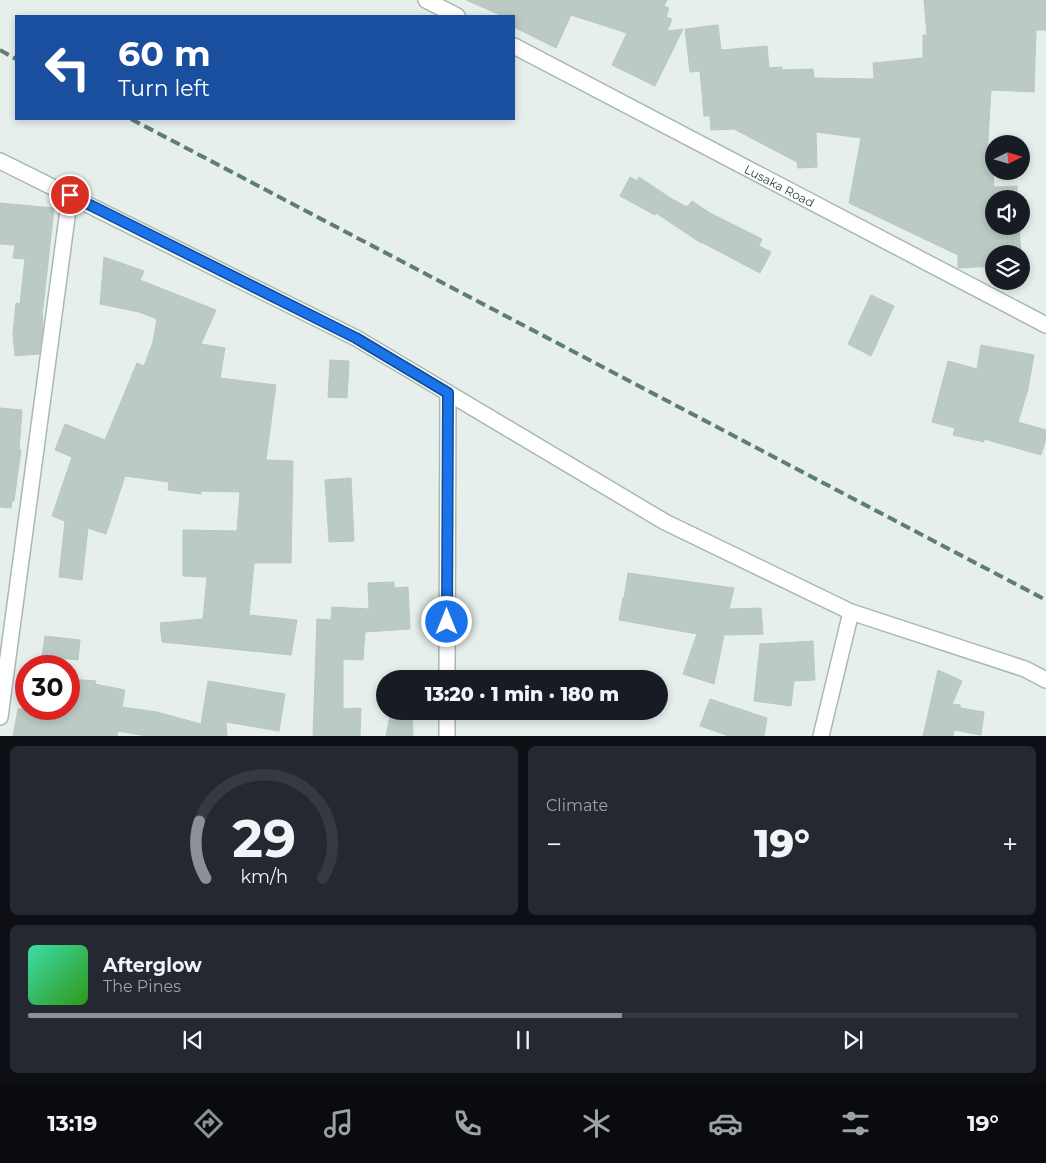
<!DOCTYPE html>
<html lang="en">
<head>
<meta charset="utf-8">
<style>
	body { margin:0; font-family:Montserrat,sans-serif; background:#242831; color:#f1f3f6; height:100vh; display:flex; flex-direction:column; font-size:19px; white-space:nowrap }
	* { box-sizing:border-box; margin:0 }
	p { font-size:16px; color:#9ea1a6 }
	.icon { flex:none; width:28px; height:28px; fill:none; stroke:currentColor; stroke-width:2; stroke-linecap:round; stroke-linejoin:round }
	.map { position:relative; height:736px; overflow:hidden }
	.drawer { display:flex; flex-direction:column; gap:10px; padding:10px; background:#0d0f14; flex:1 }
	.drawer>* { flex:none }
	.guide { position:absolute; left:15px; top:15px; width:500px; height:105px; border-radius:0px; box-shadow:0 2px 8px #0003; background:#1a4fa0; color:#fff; overflow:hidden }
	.needle { width:32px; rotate:85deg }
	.controls { position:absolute; left:985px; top:135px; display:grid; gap:10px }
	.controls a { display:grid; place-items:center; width:45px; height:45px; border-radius:50%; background:#171b24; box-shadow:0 2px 8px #0003; font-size:25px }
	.speed { position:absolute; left:15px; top:655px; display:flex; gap:10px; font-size:25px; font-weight:700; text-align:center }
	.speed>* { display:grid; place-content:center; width:65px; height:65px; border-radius:50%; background:#171b24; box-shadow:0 2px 8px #0003; line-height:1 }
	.speed .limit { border:8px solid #d22; background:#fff; color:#111 }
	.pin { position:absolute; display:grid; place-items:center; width:42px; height:42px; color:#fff; margin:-21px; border:2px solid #fff; border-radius:50%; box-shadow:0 1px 5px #0007 }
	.me { position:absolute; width:55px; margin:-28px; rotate:0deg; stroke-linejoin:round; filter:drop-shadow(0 0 4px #0008) }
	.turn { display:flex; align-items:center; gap:18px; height:105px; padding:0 20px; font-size:22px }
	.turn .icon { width:65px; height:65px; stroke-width:2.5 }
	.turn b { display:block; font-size:35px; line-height:42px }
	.big { font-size:38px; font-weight:800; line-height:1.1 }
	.drawer .tile { flex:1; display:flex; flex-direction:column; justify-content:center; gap:8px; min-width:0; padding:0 18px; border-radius:8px; background:#242831 }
	.drawer .dial { align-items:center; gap:0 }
	.dial svg { height:130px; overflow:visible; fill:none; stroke:#363941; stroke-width:7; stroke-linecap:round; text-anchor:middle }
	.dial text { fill:#f1f3f6; stroke:none }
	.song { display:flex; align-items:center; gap:15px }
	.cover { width:60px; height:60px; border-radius:8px; background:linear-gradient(135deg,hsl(160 70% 55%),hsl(110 70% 35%)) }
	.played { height:5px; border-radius:2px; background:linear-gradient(90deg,#8c9099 60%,#363941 60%) }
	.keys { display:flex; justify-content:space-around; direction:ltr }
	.heat { display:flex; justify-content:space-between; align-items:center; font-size:28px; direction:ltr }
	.drawer .tiles { flex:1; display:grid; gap:10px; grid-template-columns:1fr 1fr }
	.tile:last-child { grid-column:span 2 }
	.trip { position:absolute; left:376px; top:670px; width:292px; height:50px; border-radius:25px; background:#171b24; box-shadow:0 2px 8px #0003; font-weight:800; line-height:50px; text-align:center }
	.tabs { display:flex; height:80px; justify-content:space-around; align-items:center; background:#090b0e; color:#9ea1a6 }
	.tabs .icon { width:35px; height:35px }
	.tabs .selected { color:#8c9099 }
	.tabs b { font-size:22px; color:#f1f3f6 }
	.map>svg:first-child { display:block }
</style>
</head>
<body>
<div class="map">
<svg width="1046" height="736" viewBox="0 0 1046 736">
	<rect width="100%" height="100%" fill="#e6efeb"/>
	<!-- building -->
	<g fill="#bbcac4" stroke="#b8c9c2">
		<polygon points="466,0 667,0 664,6 669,8 666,17 672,19 667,31 683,29 655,86 612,65 627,33 571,15 556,48 514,27 514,16 503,16"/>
		<polygon points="924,0 1046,0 1046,30 1036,30 1034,92 991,90 987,155 992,155 994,187 1017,186 1017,199 994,199 994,226 1019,226 1021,254 994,254 994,266 958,268 958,255 849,203 861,138 816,132 817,167 798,168 797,162 734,129 711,130 710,116 704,116 700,71 690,72 685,29 718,25 721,50 767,46 769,68 782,67 782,70 813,69 814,78 874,79 873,63 923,58 923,35 927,35"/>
		<polygon points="630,177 637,181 639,177 672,199 687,207 692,201 710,213 762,239 759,246 771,252 760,273 701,242 701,243 656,213 655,215 620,196"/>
		<polygon points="0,203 54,208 43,308 42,308 43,327 39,354 15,356 13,334 16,303 20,304 25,259 13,258 15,245 0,244"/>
		<polygon points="104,257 144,271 140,280 216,310 201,344 225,348 220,378 276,385 266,460 293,461 291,563 254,563 249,615 297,620 291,655 162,642 160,623 203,619 207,577 183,576 183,530 237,531 240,492 201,491 201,494 168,490 169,482 125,476 106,534 88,528 82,580 59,577 65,521 52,516 72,457 55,450 65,424 105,440 137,363 144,366 153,342 157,319 139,312 100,304"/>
		<polygon points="871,295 894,306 871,356 848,344"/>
		<polygon points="981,345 1034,355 1028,389 1018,422 1046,430 1046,439 1041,455 984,439 984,442 953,435 955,428 932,422 948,361 977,369"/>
		<polygon points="330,360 349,361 347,398 328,397"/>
		<polygon points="0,408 22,410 19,449 21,450 14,501 12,501 11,508 0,507"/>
		<polygon points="351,478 354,541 329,542 325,480"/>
		<polygon points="628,573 734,588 729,609 761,608 763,634 724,635 714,684 683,674 697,634 619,620 623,598 624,598"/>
		<polygon points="394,582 394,588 408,587 410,629 365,632 363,660 343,659 343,709 361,708 360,736 313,736 317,619 331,620 332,607 369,609 368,583"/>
		<polygon points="45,636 80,640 78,660 42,656"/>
		<polygon points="813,641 815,680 794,681 791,706 754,701 760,644"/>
		<polygon points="938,670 962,681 952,704 960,705 960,708 984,712 981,735 954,730 953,736 923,736"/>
		<polygon points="69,679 96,681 95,684 125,690 122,707 157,712 201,724 208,681 285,694 279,731 226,722 227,736 146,736 118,731 117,736 13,736 18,709 69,709"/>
		<polygon points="710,699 767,718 764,736 729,736 700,726"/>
		<polygon points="391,711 412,711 413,736 386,736"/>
	</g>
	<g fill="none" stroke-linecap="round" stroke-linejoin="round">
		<!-- minor casing -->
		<g stroke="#a8b8b2" stroke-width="18">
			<g id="minor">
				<polyline points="426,0 457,16"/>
				<path id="s1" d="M 514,46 L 1046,325"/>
				<polyline points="0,161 356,338 665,522 851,612 1025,669 1046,680"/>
				<polyline points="447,679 448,393"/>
				<polyline points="0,717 70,195"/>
				<polyline points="447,736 447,711"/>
				<polyline points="821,736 851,612"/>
			</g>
		</g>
		<!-- minor -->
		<use href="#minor" stroke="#fff" stroke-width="15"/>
		<!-- rail -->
		<g stroke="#5f7d75" stroke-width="4" stroke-dasharray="10 5" stroke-linecap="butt">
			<polyline points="0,50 16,59"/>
			<polyline points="131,119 1046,600"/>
		</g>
	</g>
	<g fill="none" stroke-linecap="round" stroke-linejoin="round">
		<!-- route casing -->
		<g stroke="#114b97" stroke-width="12">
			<polyline id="route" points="70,195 356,338 448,393 447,622"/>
		</g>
		<!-- route -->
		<use href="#route" stroke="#1a73e8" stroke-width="9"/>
	</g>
	<g text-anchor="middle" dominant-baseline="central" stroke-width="4.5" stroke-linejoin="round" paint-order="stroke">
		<!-- street labels -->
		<g font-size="12" fill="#24423a" stroke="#f7fbf9">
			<text stroke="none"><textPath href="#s1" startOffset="300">Lusaka Road</textPath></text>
		</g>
	</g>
</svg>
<div class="controls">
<a><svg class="needle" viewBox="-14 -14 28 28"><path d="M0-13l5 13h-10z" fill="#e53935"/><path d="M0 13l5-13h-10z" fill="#9ea1a6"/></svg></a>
<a><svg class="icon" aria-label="sound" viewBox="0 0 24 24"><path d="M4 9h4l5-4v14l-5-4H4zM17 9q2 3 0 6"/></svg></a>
<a><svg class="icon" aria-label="layers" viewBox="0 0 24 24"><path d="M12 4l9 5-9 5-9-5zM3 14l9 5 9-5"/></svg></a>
</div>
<div class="speed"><div class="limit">30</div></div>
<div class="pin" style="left:70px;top:195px;background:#d93025"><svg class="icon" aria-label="arrive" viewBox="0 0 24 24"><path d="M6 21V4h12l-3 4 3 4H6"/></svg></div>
<svg class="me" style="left:447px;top:622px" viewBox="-20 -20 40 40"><circle r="17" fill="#1a73e8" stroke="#fff" stroke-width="3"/><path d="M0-11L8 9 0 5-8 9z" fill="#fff"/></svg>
<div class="trip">13:20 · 1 min · 180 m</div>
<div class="guide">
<div class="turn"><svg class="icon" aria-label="left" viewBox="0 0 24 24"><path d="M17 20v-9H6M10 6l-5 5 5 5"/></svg><div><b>60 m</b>Turn left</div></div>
</div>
</div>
<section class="drawer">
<div class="tiles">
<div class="tile dial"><svg viewBox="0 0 100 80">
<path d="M14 69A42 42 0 1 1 86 69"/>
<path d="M14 69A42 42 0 0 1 10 34" stroke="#8c9099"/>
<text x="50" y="56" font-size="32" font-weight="700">29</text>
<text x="50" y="72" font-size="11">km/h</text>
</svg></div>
<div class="tile"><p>Climate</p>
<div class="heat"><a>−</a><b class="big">19°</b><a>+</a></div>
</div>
<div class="tile">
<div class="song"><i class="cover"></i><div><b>Afterglow</b><p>The Pines</p></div></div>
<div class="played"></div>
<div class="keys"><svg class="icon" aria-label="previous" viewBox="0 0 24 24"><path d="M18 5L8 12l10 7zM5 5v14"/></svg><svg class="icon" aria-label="pause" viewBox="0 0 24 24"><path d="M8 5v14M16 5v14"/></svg><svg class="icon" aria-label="next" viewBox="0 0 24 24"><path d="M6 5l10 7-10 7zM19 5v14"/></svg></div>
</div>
</div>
</section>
<nav class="tabs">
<b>13:19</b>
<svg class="icon selected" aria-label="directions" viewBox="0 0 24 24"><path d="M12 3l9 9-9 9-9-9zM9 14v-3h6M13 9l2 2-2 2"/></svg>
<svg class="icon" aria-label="music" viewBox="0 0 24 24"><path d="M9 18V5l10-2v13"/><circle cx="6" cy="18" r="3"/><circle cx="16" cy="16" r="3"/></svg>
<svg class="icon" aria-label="phone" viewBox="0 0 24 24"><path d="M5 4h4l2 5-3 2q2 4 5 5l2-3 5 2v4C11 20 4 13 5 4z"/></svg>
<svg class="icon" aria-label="climate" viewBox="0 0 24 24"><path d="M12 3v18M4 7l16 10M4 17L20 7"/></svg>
<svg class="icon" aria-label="car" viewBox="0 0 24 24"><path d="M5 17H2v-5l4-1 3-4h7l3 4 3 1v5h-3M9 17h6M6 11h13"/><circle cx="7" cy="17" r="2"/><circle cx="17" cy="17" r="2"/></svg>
<svg class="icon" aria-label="filters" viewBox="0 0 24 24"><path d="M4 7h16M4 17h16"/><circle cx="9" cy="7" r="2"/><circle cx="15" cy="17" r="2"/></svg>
<b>19°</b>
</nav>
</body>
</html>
